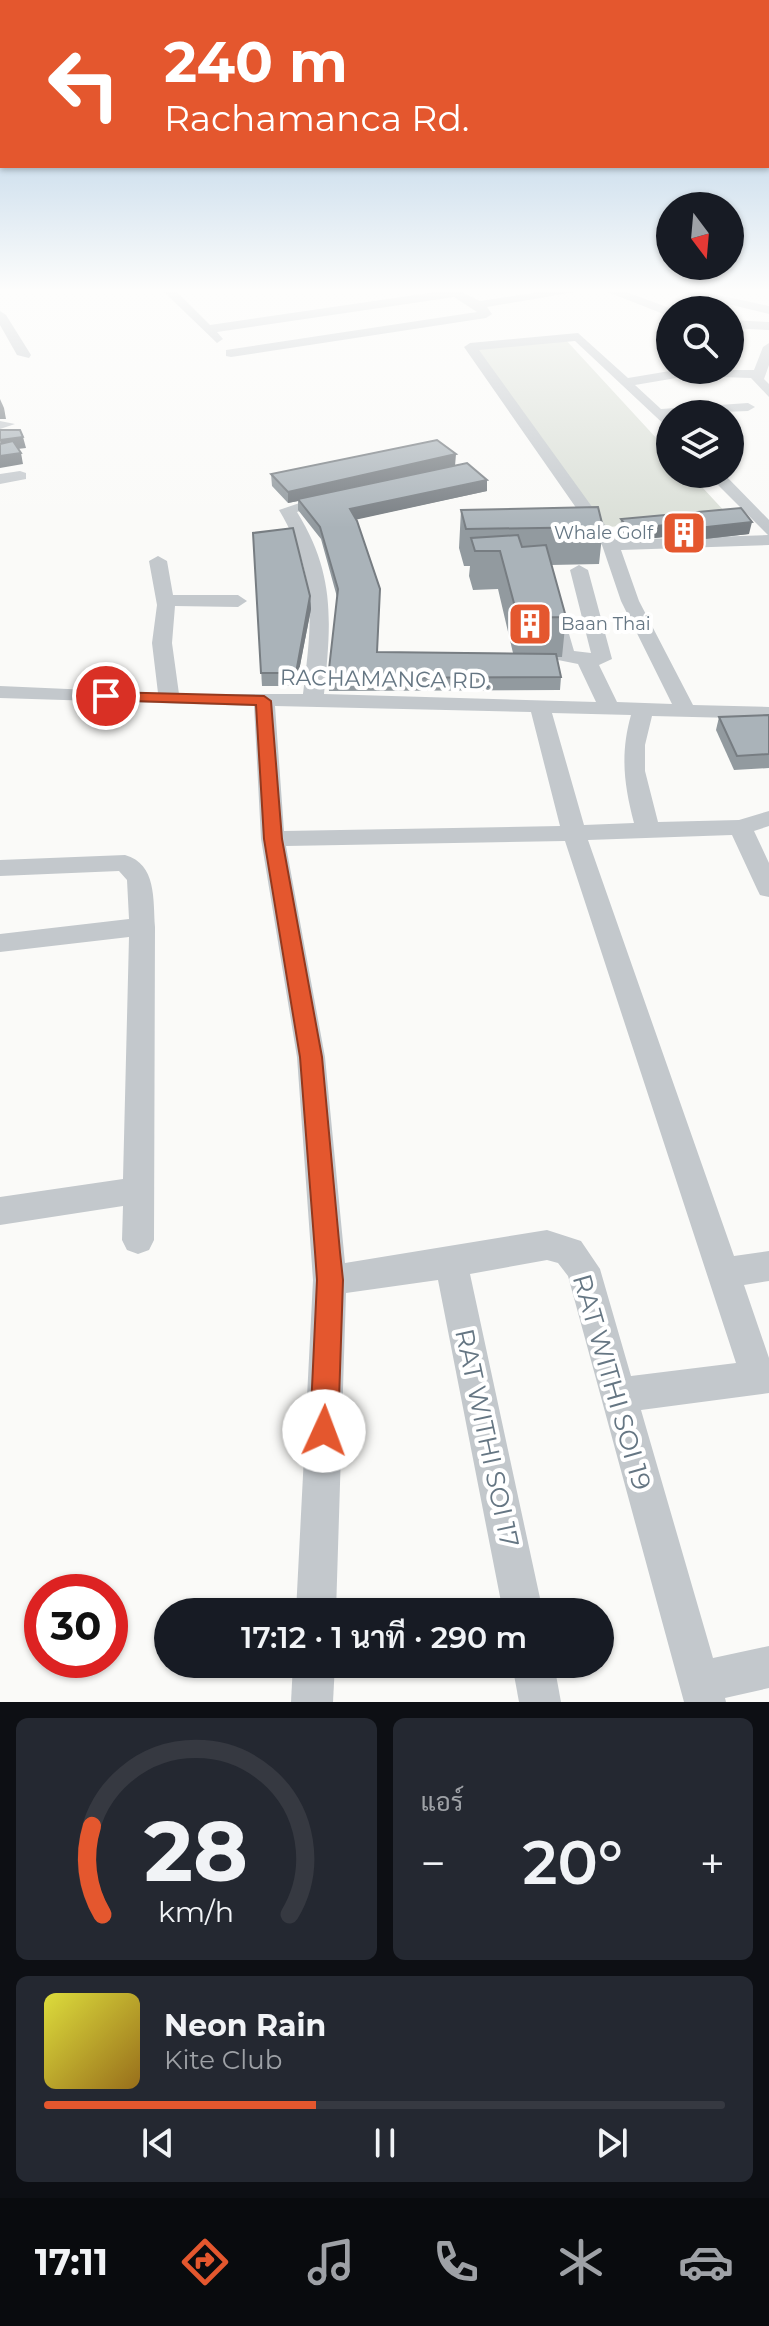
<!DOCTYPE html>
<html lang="th">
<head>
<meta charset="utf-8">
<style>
	body { margin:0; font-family:Montserrat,Sarabun,sans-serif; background:#242831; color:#f1f3f6; height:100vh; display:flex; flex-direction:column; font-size:30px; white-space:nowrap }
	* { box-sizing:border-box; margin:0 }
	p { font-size:26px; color:#9ea1a6 }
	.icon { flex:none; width:44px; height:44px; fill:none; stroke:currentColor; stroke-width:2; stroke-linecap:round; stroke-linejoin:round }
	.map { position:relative; height:1702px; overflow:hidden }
	.sheet { display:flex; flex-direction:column; gap:16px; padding:16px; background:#0d0f14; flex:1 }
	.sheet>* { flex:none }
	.top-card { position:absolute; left:0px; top:0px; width:770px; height:168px; box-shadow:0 2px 6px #0004; background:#e4572e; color:#fff; overflow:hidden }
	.needle { width:52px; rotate:164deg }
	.controls { position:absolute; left:656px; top:192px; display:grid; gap:16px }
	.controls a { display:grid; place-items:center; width:88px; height:88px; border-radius:50%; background:#171b24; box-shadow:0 2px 6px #0004; font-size:40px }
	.speed { position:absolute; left:24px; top:1574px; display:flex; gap:16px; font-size:40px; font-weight:700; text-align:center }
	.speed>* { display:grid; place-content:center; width:104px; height:104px; border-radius:50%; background:#171b24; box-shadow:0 2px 6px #0004; line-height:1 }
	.speed .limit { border:12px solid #d22; background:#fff; color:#111 }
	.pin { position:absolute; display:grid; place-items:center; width:68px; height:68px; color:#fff; margin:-34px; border:4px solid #fff; border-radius:50%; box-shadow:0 2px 8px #0007 }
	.me { position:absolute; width:88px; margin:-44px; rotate:2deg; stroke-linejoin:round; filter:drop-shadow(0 0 6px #0008) }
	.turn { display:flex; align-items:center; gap:28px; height:168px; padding:0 32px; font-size:36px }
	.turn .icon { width:104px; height:104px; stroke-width:2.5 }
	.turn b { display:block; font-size:56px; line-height:68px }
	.big { font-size:60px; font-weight:600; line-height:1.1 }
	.sheet .widget { flex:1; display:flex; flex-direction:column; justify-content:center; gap:12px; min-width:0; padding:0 28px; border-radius:12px; background:#242831 }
	.sheet .dial { align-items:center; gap:0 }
	.dial svg { height:208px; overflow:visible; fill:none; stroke:#363941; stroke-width:7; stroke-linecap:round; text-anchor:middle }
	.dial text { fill:#f1f3f6; stroke:none }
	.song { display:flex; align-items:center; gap:24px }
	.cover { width:96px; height:96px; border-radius:12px; background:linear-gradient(135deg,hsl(60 70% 55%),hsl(40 70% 35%)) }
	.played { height:8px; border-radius:4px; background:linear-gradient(90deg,#e4572e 40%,#363941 40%) }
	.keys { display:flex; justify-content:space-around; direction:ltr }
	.heat { display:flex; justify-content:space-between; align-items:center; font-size:44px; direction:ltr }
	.sheet .tiles { flex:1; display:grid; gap:16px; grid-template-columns:1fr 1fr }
	.widget:last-child { grid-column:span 2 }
	.trip { position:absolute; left:154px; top:1598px; width:460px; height:80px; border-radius:40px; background:#171b24; box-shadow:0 2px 6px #0004; font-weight:600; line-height:80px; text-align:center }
	.dock { display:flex; height:128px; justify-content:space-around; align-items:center; background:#090b0e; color:#9ea1a6 }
	.dock .icon { width:56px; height:56px }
	.dock .active { color:#e4572e }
	.dock b { font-size:36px; color:#f1f3f6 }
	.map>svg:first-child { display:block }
</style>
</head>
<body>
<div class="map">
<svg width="769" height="1702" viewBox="0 0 769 1702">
	<rect width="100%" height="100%" fill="#fafaf8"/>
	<!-- green -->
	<polygon fill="#dadfd7" points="565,339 670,453 670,474 690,474 727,514 601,528 473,347"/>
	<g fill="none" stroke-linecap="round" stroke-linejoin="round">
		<!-- minor -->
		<g fill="#c3c8cc" fill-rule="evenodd">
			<polygon points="161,289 174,289 210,325 456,289 480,301 560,289 592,289 487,307 492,314 486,318 231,357 226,356 226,350 477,312 454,297 217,332 223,339 217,343"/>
			<polygon points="600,289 618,289 675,310 670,310 670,316 666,315"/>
			<polygon points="666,289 690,289 769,306 769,314"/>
			<polygon points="0,311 6,315 31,355 29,358 17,355 0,325"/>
			<polygon points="730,320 769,322 769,330 730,328"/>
			<path d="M 578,333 L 628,378 L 676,370 L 754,370 L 763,347 L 769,343 L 769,365 L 764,379 L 769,384 L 769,397 L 751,378 L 688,376 L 635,385 L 661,409 L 748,403 L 755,407 L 748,411 L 670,414 L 670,430 L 575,341 L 479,350 L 616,540 L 768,535 L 707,474 L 724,474 L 769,520 L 769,545 L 621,550 L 639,601 L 693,705 L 769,707 L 769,719 L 652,716 L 645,745 L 645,771 L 658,822 L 739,820 L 769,811 L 769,826 L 754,831 L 769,863 L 769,897 L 760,895 L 757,889 L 732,835 L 588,840 L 734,1256 L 769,1251 L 769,1281 L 744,1285 L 769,1358 L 769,1393 L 641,1410 L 713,1658 L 769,1646 L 769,1688 L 725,1698 L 726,1702 L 684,1702 L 568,1276 L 558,1263 L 547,1260 L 470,1274 L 543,1612 L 503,1612 L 438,1280 L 346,1293 L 336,1612 L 296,1612 L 313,1280 L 297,1057 L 261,839 L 254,706 L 0,698 L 0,686 L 158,693 L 152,643 L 157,605 L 149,561 L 158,556 L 167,561 L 173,595 L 238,595 L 247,601 L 238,607 L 175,606 L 172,643 L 179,694 L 303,694 C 312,621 318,575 279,510 L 329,493 L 337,498 L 335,501 L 297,512 C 336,575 331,623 324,694 L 596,702 L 578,664 L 558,660 L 555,656 L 546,614 L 555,608 L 562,610 L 574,651 L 591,653 L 570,570 L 579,565 L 588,570 L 612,659 L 599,665 L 617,702 L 672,704 L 621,601 L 602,545 L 464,347 L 470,343 ZM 275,706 L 531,712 L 560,826 L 284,831 ZM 552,713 L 631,715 C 620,754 624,785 634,823 L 584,825 ZM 565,841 L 736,1363 L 631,1376 L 600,1269 L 581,1241 L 547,1230 L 345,1263 L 325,1057 L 286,846 Z"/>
			<polygon points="0,421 15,424 0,429"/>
			<polygon points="20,471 26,473 26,479 0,484 0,474"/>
			<path d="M 125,855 C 157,864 153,900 155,927 L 154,1240 L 149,1250 L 138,1254 L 127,1250 L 122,1240 L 123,1206 L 0,1225 L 0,1197 L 123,1179 L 129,937 L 0,952 L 0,934 L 129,919 L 127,880 L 119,871 L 0,876 L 0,860 Z"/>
			<polygon points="293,1664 335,1664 333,1702 291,1702"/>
			<polygon points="512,1664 554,1664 561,1702 519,1702"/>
		</g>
	</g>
	<!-- wall -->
	<g fill="#929a9f">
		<polygon points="455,466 487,491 356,519 380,589 377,652 513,653 498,589 473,590 469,576 470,566 464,566 459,548 461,510 603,527 599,564 551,565 566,617 562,657 557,657 561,677 560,690 329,691 328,678 337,597 321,539 298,510 298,501 288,503 272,486 271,474"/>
		<polygon points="621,519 749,534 669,543 664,537 627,541 620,531"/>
		<polygon points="253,533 310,596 311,609 296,686 262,686"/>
		<polygon points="769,715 769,768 734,770 716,730 719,717"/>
	</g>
	<!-- shaded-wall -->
	<g fill="#777d82">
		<polygon points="0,399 4,408 6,419 0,419"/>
		<polygon points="23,437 26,448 1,451 0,440"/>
		<polygon points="21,453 23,464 0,468 0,456"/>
		<polygon points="456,454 455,466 298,499 298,501 288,503 288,492"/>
		<polygon points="487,480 487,491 350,521 350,509"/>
		<polygon points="752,522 749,534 669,543 671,531"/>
		<polygon points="665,525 664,537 627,541 629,529"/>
		<polygon points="310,596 311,609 296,686 296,673"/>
	</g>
	<!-- building -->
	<g fill="#aab3b9" stroke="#777d82" stroke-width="2">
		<polygon points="0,430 20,430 23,437 0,440"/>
		<polygon points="437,440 456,454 288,492 271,474"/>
		<polygon points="13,441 21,453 0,456 0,444"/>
		<polygon points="467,463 487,480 350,509 357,521 380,589 377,652 556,654 561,677 328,678 338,589 320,527 298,499"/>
		<polygon points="598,507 603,527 466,529 461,510"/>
		<polygon points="741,508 752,522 671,531 665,525 629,529 621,519"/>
		<polygon points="293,528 310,596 296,673 261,673 253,533"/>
		<polygon points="518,535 522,547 546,545 566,617 518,618 500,551 475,551 471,538"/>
		<polygon points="769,715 769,754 737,756 719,717"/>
	</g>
	<!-- sky -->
	<linearGradient id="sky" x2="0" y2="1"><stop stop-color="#96bcdc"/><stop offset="0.55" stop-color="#fdfdfc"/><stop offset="1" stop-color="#fdfdfc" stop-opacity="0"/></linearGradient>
	<rect width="769" height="528" fill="url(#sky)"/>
	<!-- route -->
	<polygon fill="#e4572e" stroke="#94391e" stroke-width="2" points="106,692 264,696 271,701 282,839 322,1057 340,1252 343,1280 338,1431 334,1441 324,1445 314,1441 310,1431 317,1280 315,1252 300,1057 264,839 256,705 101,700 99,696"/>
	<!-- icons -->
	<defs>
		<g id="building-square" transform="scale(2.3)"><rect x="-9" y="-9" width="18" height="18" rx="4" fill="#e4572e" stroke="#fff"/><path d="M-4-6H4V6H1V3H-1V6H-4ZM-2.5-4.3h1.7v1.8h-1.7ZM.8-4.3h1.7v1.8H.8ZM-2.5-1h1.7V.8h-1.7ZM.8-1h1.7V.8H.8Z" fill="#fff"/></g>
	</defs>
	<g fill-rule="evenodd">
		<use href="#building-square" x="684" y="533"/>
		<use href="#building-square" x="530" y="624"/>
	</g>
	<g text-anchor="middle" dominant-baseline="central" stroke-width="8" stroke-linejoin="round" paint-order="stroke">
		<!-- far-poi labels -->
		<g font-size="18" fill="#657683" stroke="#fff" text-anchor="end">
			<text x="653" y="533">Whale Golf</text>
			<text x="561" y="624" text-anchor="start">Baan Thai</text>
		</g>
		<!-- street labels -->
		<g font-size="22" fill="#657683" stroke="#fff">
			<text transform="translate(385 679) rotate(1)">RACHAMANCA RD.</text>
		</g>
		<!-- near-street labels -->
		<g font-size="26" fill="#657683" stroke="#fff">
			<text transform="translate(612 1382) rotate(74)">RAT WITHI SOI 19</text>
			<text transform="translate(487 1438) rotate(78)">RAT WITHI SOI 17</text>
		</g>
	</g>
</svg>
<div class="controls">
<a><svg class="needle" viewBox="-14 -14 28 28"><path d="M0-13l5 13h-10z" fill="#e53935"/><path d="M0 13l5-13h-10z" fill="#9ea1a6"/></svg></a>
<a><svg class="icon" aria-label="search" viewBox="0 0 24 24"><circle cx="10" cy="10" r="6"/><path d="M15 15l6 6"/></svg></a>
<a><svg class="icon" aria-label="layers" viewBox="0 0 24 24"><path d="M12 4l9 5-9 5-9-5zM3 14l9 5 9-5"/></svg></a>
</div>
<div class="speed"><div class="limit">30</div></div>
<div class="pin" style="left:106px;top:696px;background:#d93025"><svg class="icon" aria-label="arrive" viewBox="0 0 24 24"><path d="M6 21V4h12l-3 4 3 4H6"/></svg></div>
<svg class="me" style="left:324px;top:1431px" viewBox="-20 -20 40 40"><circle r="19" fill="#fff"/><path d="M0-13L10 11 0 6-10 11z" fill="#e4572e"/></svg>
<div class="trip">17:12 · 1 นาที · 290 m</div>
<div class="top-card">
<div class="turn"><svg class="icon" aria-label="left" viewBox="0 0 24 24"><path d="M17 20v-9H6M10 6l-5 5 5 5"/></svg><div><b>240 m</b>Rachamanca Rd.</div></div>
</div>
</div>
<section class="sheet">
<div class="tiles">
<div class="widget dial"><svg viewBox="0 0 100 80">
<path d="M14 69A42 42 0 1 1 86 69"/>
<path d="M14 69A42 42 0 0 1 10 35" stroke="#e4572e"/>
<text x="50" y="56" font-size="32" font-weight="700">28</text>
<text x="50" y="72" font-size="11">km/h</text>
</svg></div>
<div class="widget"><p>แอร์</p>
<div class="heat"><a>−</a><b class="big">20°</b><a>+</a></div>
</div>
<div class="widget">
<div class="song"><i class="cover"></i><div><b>Neon Rain</b><p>Kite Club</p></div></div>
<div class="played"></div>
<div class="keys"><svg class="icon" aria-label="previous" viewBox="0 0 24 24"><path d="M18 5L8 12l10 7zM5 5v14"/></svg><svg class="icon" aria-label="pause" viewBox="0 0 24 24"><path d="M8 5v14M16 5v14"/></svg><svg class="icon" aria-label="next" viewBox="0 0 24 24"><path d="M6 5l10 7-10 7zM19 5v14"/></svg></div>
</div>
</div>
</section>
<nav class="dock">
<b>17:11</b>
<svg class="icon active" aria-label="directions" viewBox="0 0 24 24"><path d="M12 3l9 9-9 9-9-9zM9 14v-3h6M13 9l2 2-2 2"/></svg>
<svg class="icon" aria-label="music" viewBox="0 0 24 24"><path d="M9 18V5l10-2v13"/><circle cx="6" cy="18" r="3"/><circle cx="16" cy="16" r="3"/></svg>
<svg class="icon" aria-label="phone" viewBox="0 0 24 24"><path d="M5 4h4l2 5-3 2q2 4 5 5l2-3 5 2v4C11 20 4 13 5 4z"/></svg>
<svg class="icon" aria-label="climate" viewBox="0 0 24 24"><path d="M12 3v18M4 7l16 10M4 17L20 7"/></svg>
<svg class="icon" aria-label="car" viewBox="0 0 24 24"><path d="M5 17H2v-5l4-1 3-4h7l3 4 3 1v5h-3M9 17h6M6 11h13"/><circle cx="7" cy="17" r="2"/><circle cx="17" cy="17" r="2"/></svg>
</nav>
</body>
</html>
